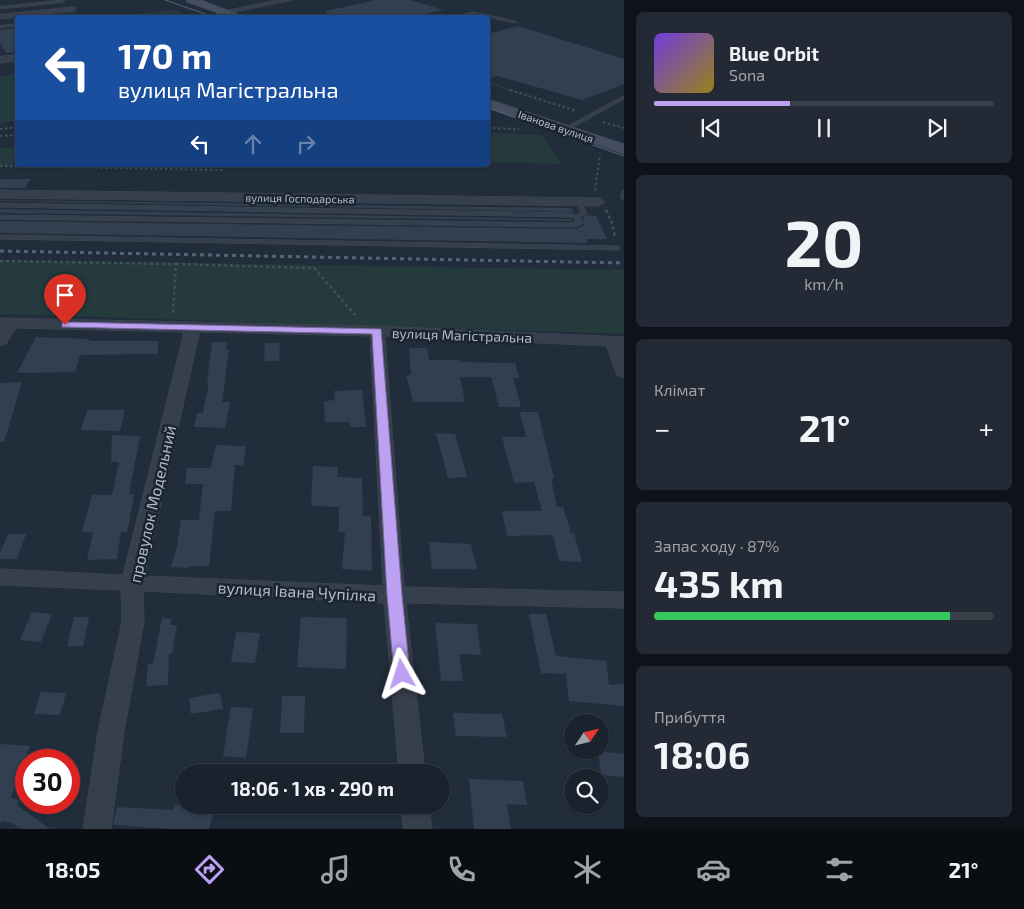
<!DOCTYPE html>
<html lang="uk">
<head>
<meta charset="utf-8">
<style>
	body { margin:0; font-family:"Exo 2",sans-serif; background:#232a35; color:#f1f3f6; height:100vh; display:flex; flex-direction:column; font-size:19px; white-space:nowrap }
	* { box-sizing:border-box; margin:0 }
	p { font-size:16px; color:#9fa4aa }
	.icon { flex:none; width:28px; height:28px; fill:none; stroke:currentColor; stroke-width:2; stroke-linecap:round; stroke-linejoin:round }
	.map { position:relative; flex:1; overflow:hidden }
	.panel { display:flex; flex-direction:column; gap:12px; padding:12px; background:#0e1319; width:400px }
	.panel>* { flex:none }
	.banner { position:absolute; left:15px; top:15px; width:475px; height:152px; border-radius:5px; box-shadow:0 1px 4px #0004,0 0 0 1px #383f49; background:#1a4fa0; color:#fff; overflow:hidden }
	.needle { width:32px; rotate:55deg }
	.fabs { position:absolute; left:564px; top:714px; display:grid; gap:10px }
	.fabs a { display:grid; place-items:center; width:45px; height:45px; border-radius:50%; background:#1a222d; box-shadow:0 1px 4px #0004,0 0 0 1px #383f49; font-size:25px }
	.speed { position:absolute; left:15px; top:749px; display:flex; gap:10px; font-size:25px; font-weight:700; text-align:center }
	.speed>* { display:grid; place-content:center; width:65px; height:65px; border-radius:50%; background:#1a222d; box-shadow:0 1px 4px #0004,0 0 0 1px #383f49; line-height:1 }
	.speed .limit { border:8px solid #d22; background:#fff; color:#111 }
	.pin { position:absolute; display:grid; place-items:center; width:42px; height:42px; color:#fff; margin:-51px -21px; border-radius:50% 50% 50% 0; rotate:-45deg; box-shadow:0 0 5px #0007 }
	.pin .icon { rotate:45deg }
	.me { position:absolute; width:55px; margin:-28px; rotate:354deg; stroke-linejoin:round; filter:drop-shadow(0 0 4px #0008) }
	.turn { display:flex; align-items:center; gap:18px; height:105px; padding:0 20px; font-size:22px }
	.turn .icon { width:65px; height:65px; stroke-width:2.5 }
	.turn b { display:block; font-size:35px; line-height:42px }
	.lanes { display:flex; align-items:center; height:48px; padding:0 20px; background:#0003; justify-content:center; gap:25px; direction:ltr }
	.lanes .off { opacity:.35 }
	.big { font-size:38px; font-weight:700; line-height:1.1 }
	.panel .card { flex:1; display:flex; flex-direction:column; justify-content:center; gap:8px; min-width:0; padding:0 18px; border-radius:8px; background:#232a35 }
	.panel .dial { align-items:center; gap:0 }
	.dial b { font-size:65px; line-height:1 }
	.song { display:flex; align-items:center; gap:15px }
	.cover { width:60px; height:60px; border-radius:8px; background:linear-gradient(135deg,hsl(260 70% 55%),hsl(50 70% 35%)) }
	.played { height:5px; border-radius:2px; background:linear-gradient(90deg,#bca0f2 40%,#383f49 40%) }
	.keys { display:flex; justify-content:space-around; direction:ltr }
	.heat { display:flex; justify-content:space-between; align-items:center; font-size:28px; direction:ltr }
	.charge { height:8px; border-radius:4px; background:linear-gradient(90deg,#34c759 87%,#383f49 0) }
	.trip { position:absolute; left:175px; top:764px; width:275px; height:50px; border-radius:25px; background:#1a222d; box-shadow:0 1px 4px #0004,0 0 0 1px #383f49; font-weight:700; line-height:50px; text-align:center }
	.dock { display:flex; height:80px; justify-content:space-around; align-items:center; background:#0a0e12; color:#9fa4aa }
	.dock .icon { width:35px; height:35px }
	.dock .active { color:#bca0f2 }
	.dock b { font-size:22px; color:#f1f3f6 }
	main { display:flex; flex:1; min-height:0 }
	.map>svg:first-child { display:block }
</style>
</head>
<body>
<main>
<div class="map">
<svg width="624" height="829" viewBox="0 0 624 829">
	<rect width="100%" height="100%" fill="#222d3c"/>
	<!-- green -->
	<g fill="#243a3d">
		<polygon points="175,10 184,16 113,16"/>
		<polygon points="17,74 17,121 0,123 0,76"/>
		<polygon points="488,133 542,135 562,164 488,162"/>
		<polygon points="0,148 17,148 17,159 12,166 0,165"/>
		<polygon points="27,165 175,165 174,168 26,166"/>
		<polygon points="0,260 624,270 624,334 0,314"/>
	</g>
	<!-- building -->
	<g fill="#313f50">
		<polygon points="376,0 411,0 443,10 409,18 327,18 326,11"/>
		<polygon points="518,26 624,59 624,84 582,100 497,76 488,78 488,34"/>
		<polygon points="18,28 18,52 6,53 0,43 0,30"/>
		<polygon points="0,179 31,179 25,188 0,188"/>
		<polygon points="0,200 572,208 574,212 0,201"/>
		<polygon points="0,209 570,219 573,221 0,213"/>
		<polygon points="587,215 596,216 607,239 586,239 588,243 0,233 0,221 576,229 584,225 582,219"/>
		<polygon points="36,337 89,339 89,341 158,341 158,354 80,355 75,372 17,373"/>
		<polygon points="212,342 227,342 226,349 229,350 222,402 230,402 225,428 194,427 197,413 203,413 209,382 207,382"/>
		<polygon points="265,343 280,343 279,361 264,361"/>
		<polygon points="409,348 427,348 429,360 460,360 460,362 515,363 519,378 513,378 521,407 499,407 491,377 460,377 465,402 413,402 406,375 411,375"/>
		<polygon points="22,382 4,442 0,442 0,383"/>
		<polygon points="362,390 366,427 350,427 349,422 325,422 324,401 335,400 334,391"/>
		<polygon points="87,410 125,410 120,431 81,430"/>
		<polygon points="520,412 538,412 554,478 551,478 557,507 563,507 571,533 574,533 582,562 559,561 553,535 507,536 502,511 542,511 534,482 514,483 502,437 526,437"/>
		<polygon points="436,433 455,434 467,477 448,478"/>
		<polygon points="112,435 140,436 129,494 134,494 129,523 127,532 121,532 117,559 87,560 93,532 82,532 92,495 112,495 119,462 111,462"/>
		<polygon points="216,445 246,446 243,465 235,465 231,511 215,511 209,566 189,566 188,568 171,567 177,546 181,520 199,520 203,484 185,484 187,468 211,468"/>
		<polygon points="313,466 338,467 337,477 362,478 363,516 371,516 372,571 342,569 345,532 339,532 339,507 311,506"/>
		<polygon points="8,534 26,534 17,559 0,559 0,553"/>
		<polygon points="429,542 471,544 477,569 432,569"/>
		<polygon points="32,612 52,614 41,642 20,640"/>
		<polygon points="529,614 546,614 556,656 606,661 609,685 624,684 624,706 569,701 566,674 541,673"/>
		<polygon points="74,617 89,617 83,646 67,646"/>
		<polygon points="301,617 347,618 346,669 297,667"/>
		<polygon points="162,618 171,619 171,625 177,625 172,654 169,654 168,685 146,686 148,664 153,664"/>
		<polygon points="435,623 477,624 481,655 459,654 463,681 441,681"/>
		<polygon points="236,632 260,633 255,663 231,662"/>
		<polygon points="41,692 66,693 60,715 34,714"/>
		<polygon points="220,693 223,709 191,714 189,698"/>
		<polygon points="282,696 305,696 304,733 280,733"/>
		<polygon points="231,707 253,708 246,758 223,756"/>
		<polygon points="453,713 502,714 507,737 456,736"/>
		<polygon points="0,744 30,746 11,798 20,800 17,805 50,829 21,829 12,823 3,821 0,823"/>
		<polygon points="598,751 624,754 624,777 601,775"/>
		<polygon points="469,779 523,781 527,805 507,804 511,829 474,829"/>
		<polygon points="175,805 215,805 209,829 170,829 113,825 117,807 173,810"/>
	</g>
	<g fill="none" stroke-linecap="round" stroke-linejoin="round">
		<!-- lane casing -->
		<g stroke="#3f4855" stroke-width="1">
			<g id="lane">
				<polygon points="65,0 64,2 0,9 0,7"/>
				<polygon points="474,12 515,21 517,22 515,23 474,14 457,18 447,18"/>
				<polygon points="18,24 18,26 0,28 0,26"/>
				<polygon points="624,96 624,99 568,130 563,129"/>
				<polygon points="624,191 624,200 621,198 621,193"/>
				<polygon points="576,201 580,201 587,213 580,218 583,223 576,227 0,219 0,215 575,223 576,222 574,218 570,217 0,207 0,203 571,213 576,215 581,212 575,202"/>
				<polygon points="0,235 618,246 621,248 618,250 0,239"/>
			</g>
		</g>
		<!-- street casing -->
		<g stroke="#3f4855" stroke-width="1">
			<g id="street">
				<polygon points="277,0 293,0 220,15 216,13"/>
				<polygon points="72,7 75,7 75,11 0,19 0,15"/>
				<polygon points="18,55 18,61 0,63 0,57"/>
				<polygon points="0,190 599,198 605,202 599,206 0,198"/>
				<path d="M 0,318 L 377,326 L 624,337 L 624,347 L 622,347 L 624,350 L 624,378 L 618,376 C 613,368 611,356 606,346 L 385,336 L 404,587 L 624,592 L 624,608 L 406,603 L 425,772 L 399,772 L 384,603 L 143,591 L 144,621 L 124,732 L 111,829 L 83,829 L 98,732 L 122,621 L 121,590 L 0,585 L 0,569 L 123,575 L 184,332 L 16,328 L 6,344 L 0,346 ZM 200,332 L 370,336 L 383,586 L 145,576 Z"/>
				<polygon points="401,805 429,805 432,829 404,829"/>
			</g>
		</g>
		<!-- secondary casing -->
		<g stroke="#3f4855" stroke-width="1">
			<g id="secondary">
				<polygon points="186,0 201,0 248,18 231,18 187,2"/>
				<polygon points="488,99 624,144 624,154 488,108"/>
			</g>
		</g>
		<!-- path-far2 -->
		<g stroke="#3d5355" stroke-width="1" stroke-dasharray="2 2" stroke-linecap="butt">
			<polyline points="272,15 281,18"/>
			<polyline points="488,83 514,91"/>
		</g>
		<!-- path-far1 -->
		<g stroke="#3d5355" stroke-width="2" stroke-dasharray="2.5 2.5" stroke-linecap="butt">
			<polyline points="510,90 577,111"/>
			<polyline points="603,122 624,128"/>
			<polyline points="488,128 519,129"/>
			<polyline points="0,129 18,127"/>
			<polyline points="0,136 18,135"/>
			<polyline points="0,166 223,170"/>
			<polyline points="595,190 600,155"/>
		</g>
		<!-- path -->
		<g stroke="#3d5355" stroke-width="2.5" stroke-dasharray="3 3" stroke-linecap="butt">
			<polyline points="606,210 612,223 615,237"/>
			<polyline points="0,261 176,264 173,313"/>
			<polyline points="176,264 314,268 356,316"/>
		</g>
		<!-- lane -->
		<use href="#lane" fill="#363f4c" fill-rule="evenodd"/>
		<!-- street -->
		<use href="#street" fill="#363f4c" fill-rule="evenodd"/>
		<!-- secondary -->
		<use href="#secondary" fill="#444e5f" fill-rule="evenodd"/>
		<!-- tram -->
		<g stroke="#586373" stroke-width="1">
			<polyline points="165,0 217,18"/>
			<polyline points="488,108 624,156"/>
		</g>
		<!-- rail -->
		<polyline stroke="#586373" stroke-width="3" stroke-dasharray="4 4" stroke-linecap="butt" points="0,251 624,263"/>
	</g>
	<!-- route -->
	<polygon fill="#bca0f2" stroke="#7a689d" points="65,322 381,329 402,595 410,674 408,679 402,680 397,679 394,674 387,595 372,334 62,327 62,323"/>
	<g text-anchor="middle" dominant-baseline="central" stroke-width="5" stroke-linejoin="round" paint-order="stroke">
		<!-- far-street labels -->
		<g font-size="11" fill="#b1bac8" stroke="#1b2431">
			<text transform="translate(556 126) rotate(19)">Іванова вулиця</text>
			<text transform="translate(300 198) rotate(1)">вулиця Господарська</text>
		</g>
		<!-- street labels -->
		<g font-size="14" fill="#b1bac8" stroke="#1b2431">
			<text transform="translate(462 335) rotate(2)">вулиця Магістральна</text>
		</g>
		<!-- near-street labels -->
		<g font-size="16" fill="#b1bac8" stroke="#1b2431">
			<text transform="translate(152 504) rotate(-77)">провулок Модельний</text>
			<text transform="translate(297 591) rotate(3)">вулиця Івана Чупілка</text>
		</g>
	</g>
</svg>
<div class="fabs">
<a><svg class="needle" viewBox="-14 -14 28 28"><path d="M0-13l5 13h-10z" fill="#e53935"/><path d="M0 13l5-13h-10z" fill="#9fa4aa"/></svg></a>
<a><svg class="icon" aria-label="search" viewBox="0 0 24 24"><circle cx="10" cy="10" r="6"/><path d="M15 15l6 6"/></svg></a>
</div>
<div class="speed"><div class="limit">30</div></div>
<div class="pin" style="left:65px;top:325px;background:#d93025"><svg class="icon" aria-label="arrive" viewBox="0 0 24 24"><path d="M6 21V4h12l-3 4 3 4H6"/></svg></div>
<svg class="me" style="left:402px;top:674px" viewBox="-20 -20 40 40"><path d="M0-17L14 15 0 8-14 15z" fill="#bca0f2" stroke="#fff" stroke-width="4"/></svg>
<div class="trip">18:06 · 1 хв · 290 m</div>
<div class="banner">
<div class="turn"><svg class="icon" aria-label="left" viewBox="0 0 24 24"><path d="M17 20v-9H6M10 6l-5 5 5 5"/></svg><div><b>170 m</b>вулиця Магістральна</div></div>
<div class="lanes"><svg class="icon" aria-label="left" viewBox="0 0 24 24"><path d="M17 20v-9H6M10 6l-5 5 5 5"/></svg><svg class="icon off" aria-label="ahead" viewBox="0 0 24 24"><path d="M12 20V5M6 11l6-6 6 6"/></svg><svg class="icon off" aria-label="right" viewBox="0 0 24 24"><path d="M7 20v-9h11M14 6l5 5-5 5"/></svg></div>
</div>
</div>
<section class="panel">
<div class="card">
<div class="song"><i class="cover"></i><div><b>Blue Orbit</b><p>Sona</p></div></div>
<div class="played"></div>
<div class="keys"><svg class="icon" aria-label="previous" viewBox="0 0 24 24"><path d="M18 5L8 12l10 7zM5 5v14"/></svg><svg class="icon" aria-label="pause" viewBox="0 0 24 24"><path d="M8 5v14M16 5v14"/></svg><svg class="icon" aria-label="next" viewBox="0 0 24 24"><path d="M6 5l10 7-10 7zM19 5v14"/></svg></div>
</div>
<div class="card dial"><b>20</b><p>km/h</p></div>
<div class="card"><p>Клімат</p>
<div class="heat"><a>−</a><b class="big">21°</b><a>+</a></div>
</div>
<div class="card"><p>Запас ходу · 87%</p><b class="big">435 km</b><div class="charge"></div></div>
<div class="card"><p>Прибуття</p><b class="big">18:06</b></div>
</section>
</main>
<nav class="dock">
<b>18:05</b>
<svg class="icon active" aria-label="directions" viewBox="0 0 24 24"><path d="M12 3l9 9-9 9-9-9zM9 14v-3h6M13 9l2 2-2 2"/></svg>
<svg class="icon" aria-label="music" viewBox="0 0 24 24"><path d="M9 18V5l10-2v13"/><circle cx="6" cy="18" r="3"/><circle cx="16" cy="16" r="3"/></svg>
<svg class="icon" aria-label="phone" viewBox="0 0 24 24"><path d="M5 4h4l2 5-3 2q2 4 5 5l2-3 5 2v4C11 20 4 13 5 4z"/></svg>
<svg class="icon" aria-label="climate" viewBox="0 0 24 24"><path d="M12 3v18M4 7l16 10M4 17L20 7"/></svg>
<svg class="icon" aria-label="car" viewBox="0 0 24 24"><path d="M5 17H2v-5l4-1 3-4h7l3 4 3 1v5h-3M9 17h6M6 11h13"/><circle cx="7" cy="17" r="2"/><circle cx="17" cy="17" r="2"/></svg>
<svg class="icon" aria-label="filters" viewBox="0 0 24 24"><path d="M4 7h16M4 17h16"/><circle cx="9" cy="7" r="2"/><circle cx="15" cy="17" r="2"/></svg>
<b>21°</b>
</nav>
</body>
</html>
